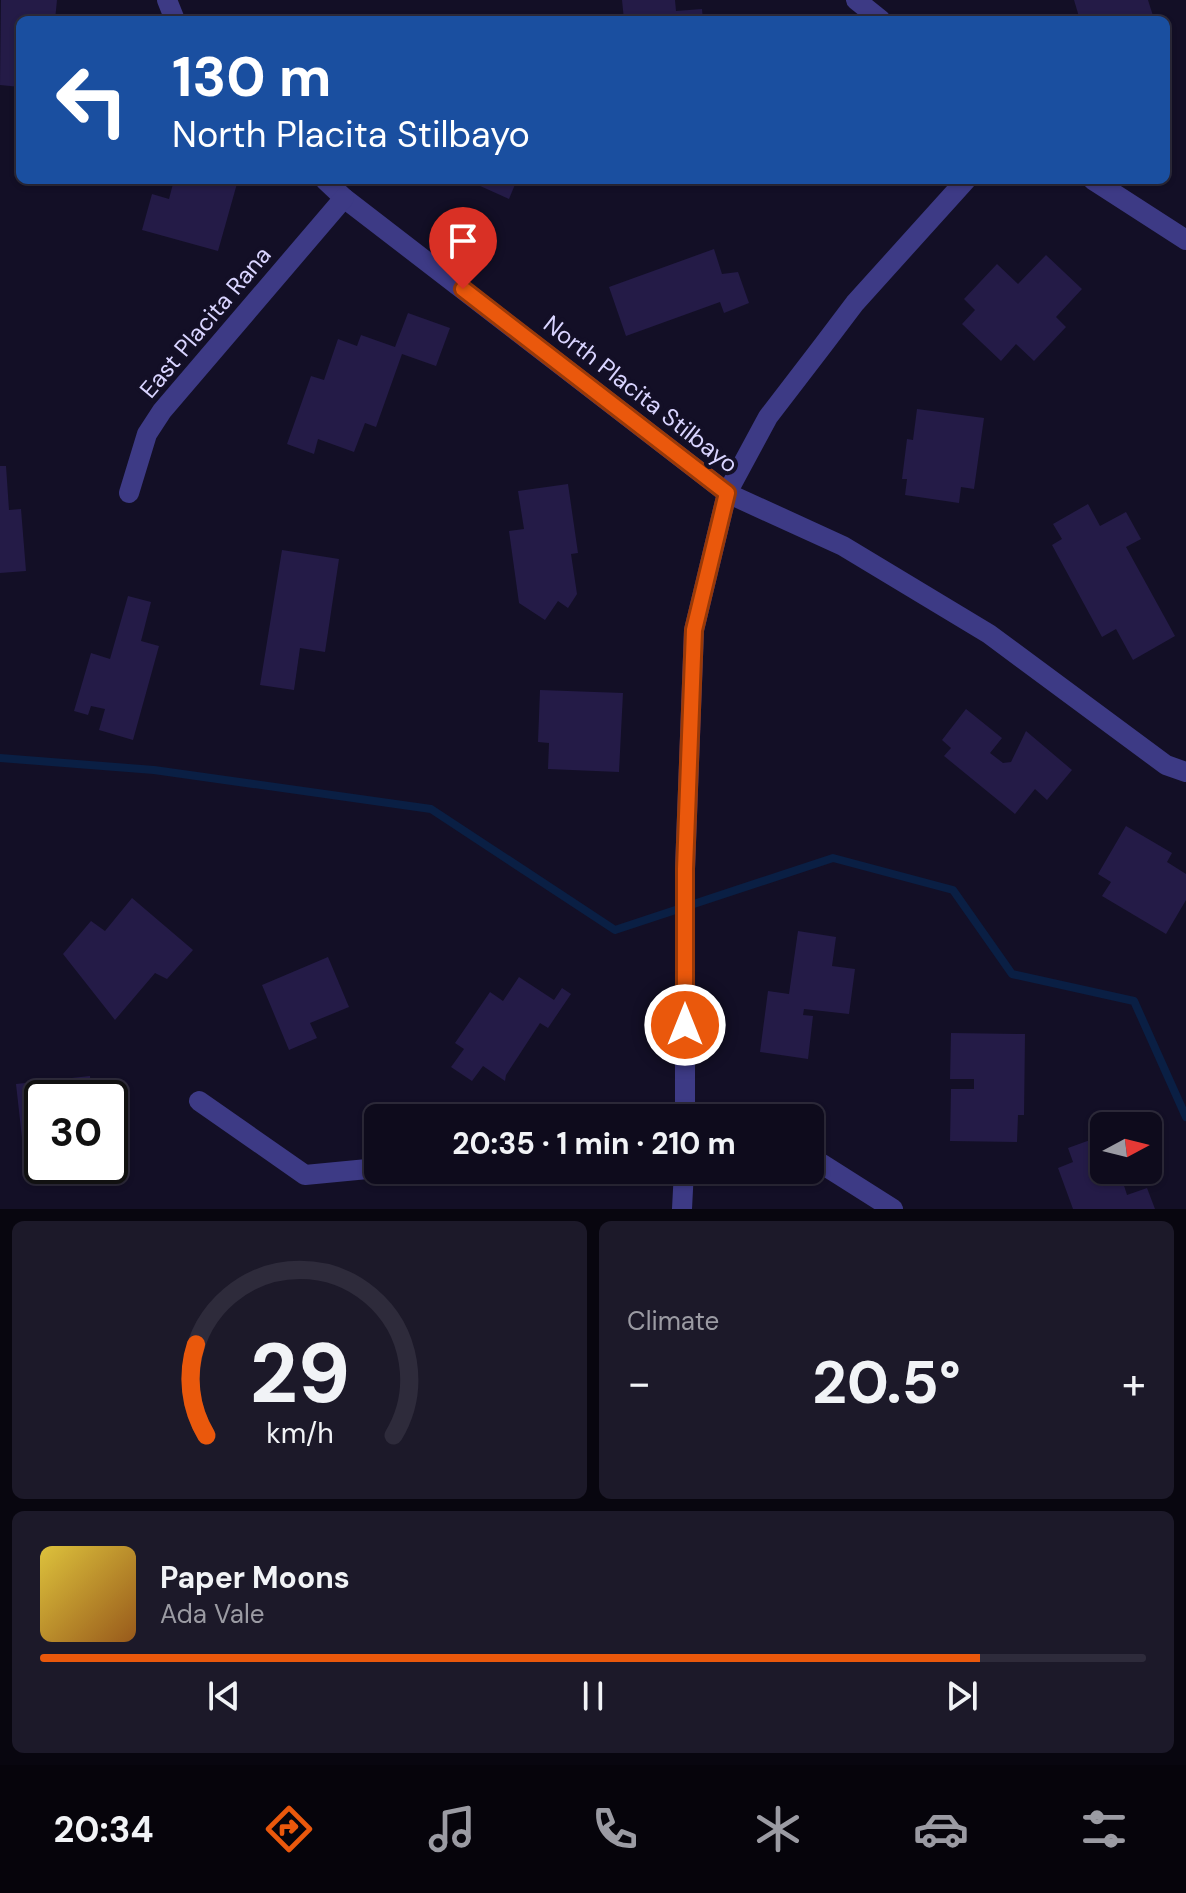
<!DOCTYPE html>
<html lang="en">
<head>
<meta charset="utf-8">
<style>
	body { margin:0; font-family:"DM Sans",sans-serif; background:#1c1929; color:#f1f3f6; height:100vh; display:flex; flex-direction:column; font-size:30px; white-space:nowrap }
	* { box-sizing:border-box; margin:0 }
	p { font-size:26px; color:#9b9ba3 }
	.icon { flex:none; width:44px; height:44px; fill:none; stroke:currentColor; stroke-width:2; stroke-linecap:round; stroke-linejoin:round }
	.map { position:relative; height:1209px; overflow:hidden }
	.panel { display:flex; flex-direction:column; gap:12px; padding:12px; background:#08060f; flex:1 }
	.panel>* { flex:none }
	.banner { position:absolute; left:16px; top:16px; width:1154px; height:168px; border-radius:12px; box-shadow:0 2px 6px #0004,0 0 0 2px #2e2b3b; background:#1a4fa0; color:#fff; overflow:hidden }
	.needle { width:52px; rotate:83deg }
	.fabs { position:absolute; left:1090px; top:1112px; display:grid; gap:16px }
	.fabs a { display:grid; place-items:center; width:72px; height:72px; border-radius:12px; background:#0e0b1c; box-shadow:0 2px 6px #0004,0 0 0 2px #2e2b3b; font-size:40px }
	.speed { position:absolute; left:24px; top:1080px; display:flex; gap:16px; font-size:40px; font-weight:700; text-align:center }
	.speed>* { display:grid; place-content:center; width:104px; height:104px; border-radius:50%; background:#0e0b1c; box-shadow:0 2px 6px #0004,0 0 0 2px #2e2b3b; line-height:1 }
	.speed .limit { border:4px solid #111; border-radius:12px; background:#fff; color:#111 }
	.pin { position:absolute; display:grid; place-items:center; width:68px; height:68px; color:#fff; margin:-82px -34px; border-radius:50% 50% 50% 0; rotate:-45deg; box-shadow:0 0 8px #0007 }
	.pin .icon { rotate:45deg }
	.me { position:absolute; width:88px; margin:-44px; rotate:0deg; stroke-linejoin:round; filter:drop-shadow(0 0 6px #0008) }
	.turn { display:flex; align-items:center; gap:28px; height:168px; padding:0 24px; font-size:36px }
	.turn .icon { width:104px; height:104px; stroke-width:2.5 }
	.turn b { display:block; font-size:56px; line-height:68px }
	.big { font-size:60px; font-weight:700; line-height:1.1 }
	.panel .widget { flex:1; display:flex; flex-direction:column; justify-content:center; gap:12px; min-width:0; padding:0 28px; border-radius:12px; background:#1c1929 }
	.panel .dial { align-items:center; gap:0 }
	.dial svg { height:208px; overflow:visible; fill:none; stroke:#2e2b3b; stroke-width:7; stroke-linecap:round; text-anchor:middle }
	.dial text { fill:#f1f3f6; stroke:none }
	.song { display:flex; align-items:center; gap:24px }
	.cover { width:96px; height:96px; border-radius:12px; background:linear-gradient(135deg,hsl(50 70% 55%),hsl(30 70% 35%)) }
	.played { height:8px; border-radius:4px; background:linear-gradient(90deg,#ea580c 85%,#2e2b3b 85%) }
	.keys { display:flex; justify-content:space-around; direction:ltr }
	.heat { display:flex; justify-content:space-between; align-items:center; font-size:44px; direction:ltr }
	.panel .tiles { flex:1; display:grid; gap:12px; grid-template-columns:1fr 1fr }
	.widget:last-child { grid-column:span 2 }
	.trip { position:absolute; left:364px; top:1104px; width:460px; height:80px; border-radius:12px; background:#0e0b1c; box-shadow:0 2px 6px #0004,0 0 0 2px #2e2b3b; font-weight:700; line-height:80px; text-align:center }
	.menu { display:flex; height:128px; justify-content:space-around; align-items:center; background:#06040b; color:#9b9ba3 }
	.menu .icon { width:56px; height:56px }
	.menu .active { color:#ea580c }
	.menu b { font-size:36px; color:#f1f3f6 }
	.map>svg:first-child { display:block }
</style>
</head>
<body>
<div class="map">
<svg width="1186" height="1209" viewBox="0 0 1186 1209">
	<rect width="100%" height="100%" fill="#130f26"/>
	<g fill="none" stroke-linecap="round" stroke-linejoin="round">
		<!-- stream -->
		<polyline stroke="#0a1f44" stroke-width="8" points="0,758 154,770 431,809 615,930 833,858 953,890 1012,974 1134,1001 1186,1117"/>
	</g>
	<!-- building -->
	<g fill="#241b47">
		<polygon points="1,0 57,0 55,20 20,20 20,87 0,85"/>
		<polygon points="622,0 675,0 676,11 702,9 703,20 624,20"/>
		<polygon points="1074,0 1148,0 1154,19 1080,20"/>
		<polygon points="174,180 238,180 218,251 142,230 152,194 169,199"/>
		<polygon points="467,180 511,180 516,182 509,199"/>
		<polygon points="714,249 722,274 738,272 749,303 724,313 720,302 626,336 609,287"/>
		<polygon points="1046,255 1082,289 1056,317 1066,327 1034,361 1016,344 1001,361 962,324 975,310 964,299 997,264 1018,284"/>
		<polygon points="408,313 450,328 436,366 402,354 376,427 365,423 354,452 318,439 314,454 287,444 311,376 324,380 338,339 357,346 361,335 395,347"/>
		<polygon points="917,409 984,418 974,489 961,487 959,503 905,495 907,479 902,479 907,439 913,440"/>
		<polygon points="0,466 6,466 9,510 21,509 26,571 0,573"/>
		<polygon points="568,484 578,553 571,554 577,594 568,608 558,601 545,620 519,603 509,531 524,529 518,491"/>
		<polygon points="1088,504 1100,526 1126,512 1141,539 1126,547 1175,636 1133,660 1116,629 1102,637 1052,545 1062,539 1053,524"/>
		<polygon points="282,550 339,559 325,652 300,648 294,690 260,685"/>
		<polygon points="128,596 151,602 141,641 159,646 133,740 99,730 105,709 91,706 88,715 74,711 91,653 110,659"/>
		<polygon points="540,690 623,693 619,772 548,769 549,743 538,742"/>
		<polygon points="966,709 1002,738 990,753 1003,763 1011,762 1026,731 1072,770 1047,800 1035,789 1015,814 944,756 951,748 942,740"/>
		<polygon points="1126,826 1172,853 1167,862 1186,874 1186,900 1166,934 1102,896 1111,882 1098,874"/>
		<polygon points="132,898 193,950 167,979 155,973 115,1020 63,954 91,921 105,931"/>
		<polygon points="798,931 836,937 832,966 855,969 849,1014 804,1009 803,1015 813,1016 808,1059 760,1052 768,991 789,994"/>
		<polygon points="328,957 349,1007 310,1023 317,1038 289,1050 262,985"/>
		<polygon points="519,977 554,1000 562,988 571,994 548,1028 540,1023 506,1075 505,1081 483,1066 472,1081 451,1067 464,1049 455,1043 490,992 503,1001"/>
		<polygon points="951,1033 1025,1034 1024,1115 1018,1115 1017,1142 950,1141 951,1089 974,1089 974,1079 950,1079"/>
		<polygon points="90,1076 92,1098 42,1098 42,1166 90,1166 90,1169 39,1175 31,1158 24,1156 16,1084"/>
		<polygon points="1104,1135 1104,1170 1119,1170 1127,1195 1147,1188 1155,1209 1073,1209 1058,1168 1073,1162 1068,1148"/>
	</g>
	<g fill="none" stroke-linecap="round" stroke-linejoin="round">
		<!-- minor -->
		<g stroke="#3d3a85" stroke-width="20">
			<polyline points="167,0 175,20"/>
			<polyline points="856,0 881,20"/>
			<polyline points="325,180 344,198 727,493 843,546 989,634 1166,765 1186,772"/>
			<polyline points="1093,180 1186,240"/>
			<polyline points="129,493 147,434 162,411 344,198"/>
			<polyline points="199,1101 305,1175 378,1168"/>
			<polyline points="685,1118 685,869 694,630 727,493 768,417 824,344 855,303 966,180"/>
			<polyline points="810,1161 822,1164 893,1209"/>
			<polyline points="682,1209 684,1170"/>
		</g>
	</g>
	<g fill="none" stroke-linecap="round" stroke-linejoin="round">
		<!-- route casing -->
		<g stroke="#983908" stroke-width="20">
			<polyline id="route" points="463,289 727,493 694,630 685,869 685,1025"/>
		</g>
		<!-- route -->
		<use href="#route" stroke="#ea580c" stroke-width="14"/>
	</g>
	<g text-anchor="middle" dominant-baseline="central" stroke-width="8" stroke-linejoin="round" paint-order="stroke">
		<!-- street labels -->
		<g font-size="24" fill="#d9d4ff" stroke="#130f26">
			<text transform="translate(205 322) rotate(-50)">East Placita Rana</text>
			<text transform="translate(641 394) rotate(38)">North Placita Stilbayo</text>
		</g>
	</g>
</svg>
<div class="fabs">
<a><svg class="needle" viewBox="-14 -14 28 28"><path d="M0-13l5 13h-10z" fill="#e53935"/><path d="M0 13l5-13h-10z" fill="#9b9ba3"/></svg></a>
</div>
<div class="speed"><div class="limit">30</div></div>
<div class="pin" style="left:463px;top:289px;background:#d93025"><svg class="icon" aria-label="arrive" viewBox="0 0 24 24"><path d="M6 21V4h12l-3 4 3 4H6"/></svg></div>
<svg class="me" style="left:685px;top:1025px" viewBox="-20 -20 40 40"><circle r="17" fill="#ea580c" stroke="#fff" stroke-width="3"/><path d="M0-11L8 9 0 5-8 9z" fill="#fff"/></svg>
<div class="trip">20:35 · 1 min · 210 m</div>
<div class="banner">
<div class="turn"><svg class="icon" aria-label="left" viewBox="0 0 24 24"><path d="M17 20v-9H6M10 6l-5 5 5 5"/></svg><div><b>130 m</b>North Placita Stilbayo</div></div>
</div>
</div>
<section class="panel">
<div class="tiles">
<div class="widget dial"><svg viewBox="0 0 100 80">
<path d="M14 69A42 42 0 1 1 86 69"/>
<path d="M14 69A42 42 0 0 1 10 34" stroke="#ea580c"/>
<text x="50" y="56" font-size="32" font-weight="700">29</text>
<text x="50" y="72" font-size="11">km/h</text>
</svg></div>
<div class="widget"><p>Climate</p>
<div class="heat"><a>−</a><b class="big">20.5°</b><a>+</a></div>
</div>
<div class="widget">
<div class="song"><i class="cover"></i><div><b>Paper Moons</b><p>Ada Vale</p></div></div>
<div class="played"></div>
<div class="keys"><svg class="icon" aria-label="previous" viewBox="0 0 24 24"><path d="M18 5L8 12l10 7zM5 5v14"/></svg><svg class="icon" aria-label="pause" viewBox="0 0 24 24"><path d="M8 5v14M16 5v14"/></svg><svg class="icon" aria-label="next" viewBox="0 0 24 24"><path d="M6 5l10 7-10 7zM19 5v14"/></svg></div>
</div>
</div>
</section>
<nav class="menu">
<b>20:34</b>
<svg class="icon active" aria-label="directions" viewBox="0 0 24 24"><path d="M12 3l9 9-9 9-9-9zM9 14v-3h6M13 9l2 2-2 2"/></svg>
<svg class="icon" aria-label="music" viewBox="0 0 24 24"><path d="M9 18V5l10-2v13"/><circle cx="6" cy="18" r="3"/><circle cx="16" cy="16" r="3"/></svg>
<svg class="icon" aria-label="phone" viewBox="0 0 24 24"><path d="M5 4h4l2 5-3 2q2 4 5 5l2-3 5 2v4C11 20 4 13 5 4z"/></svg>
<svg class="icon" aria-label="climate" viewBox="0 0 24 24"><path d="M12 3v18M4 7l16 10M4 17L20 7"/></svg>
<svg class="icon" aria-label="car" viewBox="0 0 24 24"><path d="M5 17H2v-5l4-1 3-4h7l3 4 3 1v5h-3M9 17h6M6 11h13"/><circle cx="7" cy="17" r="2"/><circle cx="17" cy="17" r="2"/></svg>
<svg class="icon" aria-label="filters" viewBox="0 0 24 24"><path d="M4 7h16M4 17h16"/><circle cx="9" cy="7" r="2"/><circle cx="15" cy="17" r="2"/></svg>
</nav>
</body>
</html>
